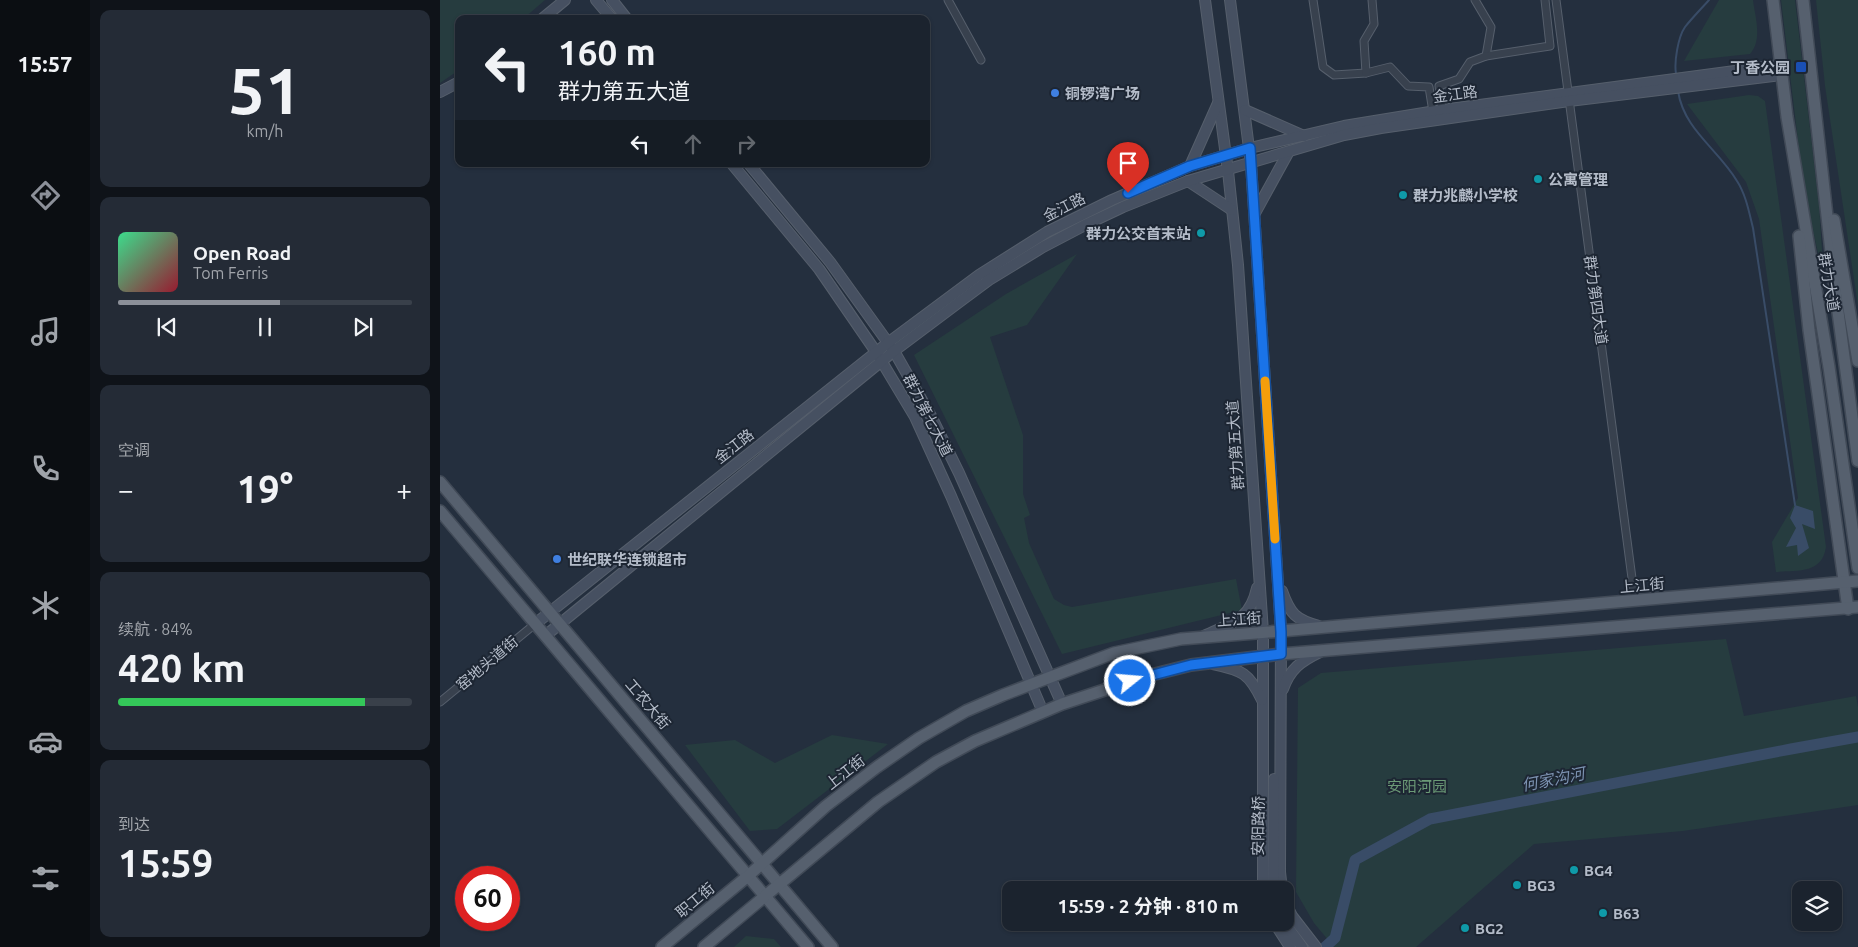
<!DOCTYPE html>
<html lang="zh">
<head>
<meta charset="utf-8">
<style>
	body { margin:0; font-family:Ubuntu,"Noto Sans SC",sans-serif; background:#242b36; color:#f1f3f6; height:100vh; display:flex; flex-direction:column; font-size:19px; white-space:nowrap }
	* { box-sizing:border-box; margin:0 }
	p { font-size:16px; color:#a0a4aa }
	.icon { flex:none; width:28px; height:28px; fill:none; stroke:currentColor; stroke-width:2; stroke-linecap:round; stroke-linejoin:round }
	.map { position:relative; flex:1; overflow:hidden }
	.details { display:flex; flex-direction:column; gap:10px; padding:10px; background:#0f1319; width:350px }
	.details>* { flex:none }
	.top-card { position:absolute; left:15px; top:15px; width:475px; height:152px; border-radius:10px; box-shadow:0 1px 4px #0004,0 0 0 1px #39404a; background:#1b232e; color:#f1f3f6; overflow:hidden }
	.buttons { position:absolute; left:1352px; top:881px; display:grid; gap:10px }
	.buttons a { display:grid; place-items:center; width:50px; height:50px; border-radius:10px; background:#1b232e; box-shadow:0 1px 4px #0004,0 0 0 1px #39404a; font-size:25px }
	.speed { position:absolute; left:15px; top:866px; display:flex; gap:10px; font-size:25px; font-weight:700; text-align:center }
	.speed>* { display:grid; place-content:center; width:65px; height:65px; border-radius:50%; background:#1b232e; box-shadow:0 1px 4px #0004,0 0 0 1px #39404a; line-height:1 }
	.speed .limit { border:8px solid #d22; background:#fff; color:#111 }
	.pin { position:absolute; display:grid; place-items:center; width:42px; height:42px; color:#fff; margin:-51px -21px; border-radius:50% 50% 50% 0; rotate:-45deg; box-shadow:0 0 5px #0007 }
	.pin .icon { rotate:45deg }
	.me { position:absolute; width:55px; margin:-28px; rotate:73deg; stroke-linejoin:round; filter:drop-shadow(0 0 4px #0008) }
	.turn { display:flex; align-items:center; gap:18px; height:105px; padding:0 20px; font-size:22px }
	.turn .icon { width:65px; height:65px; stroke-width:2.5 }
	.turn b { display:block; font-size:35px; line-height:42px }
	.lanes { display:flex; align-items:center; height:48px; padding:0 20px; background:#0003; justify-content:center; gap:25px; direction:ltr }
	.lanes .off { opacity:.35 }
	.big { font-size:38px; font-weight:700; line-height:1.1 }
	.details .card { flex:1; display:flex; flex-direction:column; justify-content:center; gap:8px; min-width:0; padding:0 18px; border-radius:10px; background:#242b36 }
	.details .dial { align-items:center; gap:0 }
	.dial b { font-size:65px; line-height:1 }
	.song { display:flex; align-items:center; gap:15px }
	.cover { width:60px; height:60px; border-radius:8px; background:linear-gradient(135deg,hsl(150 70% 55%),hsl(350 70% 35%)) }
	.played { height:5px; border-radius:2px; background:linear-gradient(90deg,#8c9099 55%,#39404a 55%) }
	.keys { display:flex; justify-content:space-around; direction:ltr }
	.heat { display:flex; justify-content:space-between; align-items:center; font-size:28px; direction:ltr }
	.charge { height:8px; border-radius:4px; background:linear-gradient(90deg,#34c759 84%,#39404a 0) }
	.trip { position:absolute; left:562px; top:881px; width:292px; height:50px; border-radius:10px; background:#1b232e; box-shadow:0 1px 4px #0004,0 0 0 1px #39404a; font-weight:700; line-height:50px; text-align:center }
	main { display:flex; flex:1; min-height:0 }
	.menu { display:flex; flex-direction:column; width:90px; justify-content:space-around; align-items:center; background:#0b0e12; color:#a0a4aa }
	.menu .icon { width:35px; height:35px }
	.menu .active { color:#8c9099 }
	.menu b { font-size:22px; color:#f1f3f6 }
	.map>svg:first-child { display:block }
</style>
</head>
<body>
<main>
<nav class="menu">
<b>15:57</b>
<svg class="icon active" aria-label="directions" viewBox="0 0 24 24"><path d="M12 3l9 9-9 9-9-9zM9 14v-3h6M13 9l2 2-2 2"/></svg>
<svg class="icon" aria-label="music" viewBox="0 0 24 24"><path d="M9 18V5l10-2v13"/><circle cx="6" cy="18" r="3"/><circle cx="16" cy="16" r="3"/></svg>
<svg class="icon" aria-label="phone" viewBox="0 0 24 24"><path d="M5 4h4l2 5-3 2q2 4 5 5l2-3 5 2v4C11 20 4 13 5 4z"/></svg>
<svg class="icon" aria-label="climate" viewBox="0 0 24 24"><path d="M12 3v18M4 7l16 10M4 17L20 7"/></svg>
<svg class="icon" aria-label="car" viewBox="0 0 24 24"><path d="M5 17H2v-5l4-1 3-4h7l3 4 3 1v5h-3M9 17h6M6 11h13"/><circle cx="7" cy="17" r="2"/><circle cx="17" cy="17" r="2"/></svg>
<svg class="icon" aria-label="filters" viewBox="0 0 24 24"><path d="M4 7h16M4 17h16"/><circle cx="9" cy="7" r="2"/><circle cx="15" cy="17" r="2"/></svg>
</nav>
<section class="details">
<div class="card dial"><b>51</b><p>km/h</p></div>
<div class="card">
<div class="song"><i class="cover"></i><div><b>Open Road</b><p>Tom Ferris</p></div></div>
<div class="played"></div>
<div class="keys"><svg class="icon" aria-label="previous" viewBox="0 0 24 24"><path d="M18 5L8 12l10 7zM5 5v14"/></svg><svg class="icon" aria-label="pause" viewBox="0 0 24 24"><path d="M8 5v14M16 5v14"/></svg><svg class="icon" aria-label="next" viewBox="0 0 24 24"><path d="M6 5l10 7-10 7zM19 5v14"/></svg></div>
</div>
<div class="card"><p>空调</p>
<div class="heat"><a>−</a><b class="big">19°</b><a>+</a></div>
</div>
<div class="card"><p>续航 · 84%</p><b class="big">420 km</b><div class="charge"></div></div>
<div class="card"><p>到达</p><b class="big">15:59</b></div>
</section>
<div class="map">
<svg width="1418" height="947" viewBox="0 0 1418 947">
	<rect width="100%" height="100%" fill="#242f3e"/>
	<!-- green -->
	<g fill="#263c3f">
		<polygon points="0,0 105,0 83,19 19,19 19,70 0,83"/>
		<path d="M 1279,0 L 1313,0 C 1315,17 1323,40 1310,54 L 1244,61 Z"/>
		<polygon points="1341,0 1355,0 1379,205 1384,280 1367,204 1361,166"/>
		<polygon points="1376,0 1418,0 1418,306 1385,86"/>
		<path d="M 1309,95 L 1318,96 L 1325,101 L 1386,547 C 1382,574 1358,570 1336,572 L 1332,542 L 1358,498 L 1319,219 L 1306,182 L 1247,104 Z"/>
		<polygon points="637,254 587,325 550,337 583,435 583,494 590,515 584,518 589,543 614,599 624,605 632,607 796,579 802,610 622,654 474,355 566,294"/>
		<polygon points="1286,639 1304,716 1416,696 1418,707 1418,805 1243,831 1094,844 976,947 894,947 874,923 856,892 858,688 881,673"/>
		<polygon points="392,735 448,744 337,829 310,831 245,745 295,740 335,763"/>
		<polygon points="306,936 334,939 341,947 294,947"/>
	</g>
	<!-- water -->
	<polygon fill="#394c67" points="1355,505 1373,511 1375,529 1362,524 1369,548 1358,556 1357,545 1346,547 1356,528 1350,518"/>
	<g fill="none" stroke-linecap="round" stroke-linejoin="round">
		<!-- stream -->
		<g stroke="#394c67" stroke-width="2">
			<path d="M 1236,74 C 1234,62 1238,37 1245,27 C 1252,18 1261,9 1269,0"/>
			<path d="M 1238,91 C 1244,130 1278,149 1297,181 C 1306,195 1309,212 1313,228 L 1355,505"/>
		</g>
		<!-- river -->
		<polyline stroke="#394c67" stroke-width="11" points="885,947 895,938 915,860 990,819 1351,749 1418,737"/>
		<!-- street casing -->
		<g stroke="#565f6c" stroke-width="9">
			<g id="street">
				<polyline points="508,0 541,60"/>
				<polyline points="873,0 883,67 894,75 926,73 950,67 968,86 989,87 993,112"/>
				<polyline points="1035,0 1051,27 1046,56"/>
				<polyline points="1116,0 1195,601"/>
				<polyline points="926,73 924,41 934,24 932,0"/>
				<polyline points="1002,110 999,86 1019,79 1030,62 1046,56 1110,46 1105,0"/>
				<polyline points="0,702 95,624"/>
			</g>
		</g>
		<!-- secondary casing -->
		<g stroke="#565f6c" stroke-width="12">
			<g id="secondary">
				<polyline points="156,0 172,19"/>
				<polyline points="172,0 187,19"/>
				<polyline points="765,0 788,171 798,265 823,632 823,890"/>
				<polyline points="790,0 811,164 841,631 840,872 842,890"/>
				<polyline points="102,19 125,0"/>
				<polyline points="0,92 19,82"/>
				<polyline points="805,110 864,136"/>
				<polyline points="292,164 379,269 436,352 475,417 511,496 603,712"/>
				<polyline points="309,164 390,262 454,351 492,418 519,473 622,704"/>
				<polyline points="750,166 778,103"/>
				<polyline points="748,181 792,210"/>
				<polyline points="815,213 848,153"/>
				<path d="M 842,591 C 850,614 856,620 879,626"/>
				<polyline points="95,624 449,342 539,275 607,232 672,200 750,166 810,148 904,126 1002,110 1340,65"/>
				<polyline points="105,636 454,351 518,303 549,280 603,247 647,224 683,207 748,181 904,135 941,128 1129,101 1341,75"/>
				<path d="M 764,636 C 791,623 810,621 817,588"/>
				<path d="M 773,664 C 802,670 809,673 822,700"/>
				<path d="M 843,689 C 850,669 861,661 880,652"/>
				<polyline points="833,890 834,779"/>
				<polyline points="846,904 852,916 876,947"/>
				<polyline points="834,922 850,947"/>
				<polyline points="844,922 862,947"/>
			</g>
		</g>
		<!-- primary casing -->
		<g stroke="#414a57" stroke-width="14">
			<g id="primary">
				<polyline points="1333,0 1347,117 1389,367 1418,568"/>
				<polyline points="1363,0 1396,297 1418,461"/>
				<polyline points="1394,220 1418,361"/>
				<polyline points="1359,236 1369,330 1408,609"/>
				<polyline points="0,482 392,947"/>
				<polyline points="0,511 368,947"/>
				<polyline points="222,947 308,876 386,806 437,767 479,738 526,711 563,695 674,653 741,639 841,631 1418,581"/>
				<polyline points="264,947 438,802 496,762 535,741 622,704 707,676 751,665 841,654 1418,607"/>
			</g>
		</g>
		<!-- street -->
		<use href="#street" stroke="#38414e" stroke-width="7"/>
		<!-- secondary -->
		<use href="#secondary" stroke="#465061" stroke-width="10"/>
		<!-- primary -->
		<use href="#primary" stroke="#56606e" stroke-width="11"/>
	</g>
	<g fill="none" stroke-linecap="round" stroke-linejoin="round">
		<!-- route casing -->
		<g stroke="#114b97" stroke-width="12">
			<polyline id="route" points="688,193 750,166 810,148 841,632 841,654 751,665 690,681"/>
		</g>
		<!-- route -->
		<use href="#route" stroke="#1a73e8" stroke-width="9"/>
		<!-- slow -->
		<polyline stroke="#f59e0b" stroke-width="9" points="825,381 835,539"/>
	</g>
	<!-- markers -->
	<rect fill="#1a4fb4" stroke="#1d2633" stroke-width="2" x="1355" y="61" width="12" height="12" rx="2.5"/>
	<g fill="#3f7fe0" stroke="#1d2633" stroke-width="2">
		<circle cx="615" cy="93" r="5"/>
		<circle cx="117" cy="559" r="5"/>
	</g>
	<g fill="#0f9aa8" stroke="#1d2633" stroke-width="2">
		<circle cx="1098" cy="179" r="5"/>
		<circle cx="963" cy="195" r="5"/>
		<circle cx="761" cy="233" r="5"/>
		<circle cx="1134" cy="870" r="5"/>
		<circle cx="1077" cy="885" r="5"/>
		<circle cx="1163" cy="913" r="5"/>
		<circle cx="1025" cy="928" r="5"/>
	</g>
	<g text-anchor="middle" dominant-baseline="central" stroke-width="4" stroke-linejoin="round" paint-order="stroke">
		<!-- poi labels -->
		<g font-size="15" font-weight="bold" fill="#b4bcc9" stroke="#1d2633" text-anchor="start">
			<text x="1350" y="67" text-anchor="end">丁香公园</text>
			<text x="625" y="93">铜锣湾广场</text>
			<text x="1108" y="179">公寓管理</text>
			<text x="973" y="195">群力兆麟小学校</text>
			<text x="751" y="233" text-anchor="end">群力公交首末站</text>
			<text x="127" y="559">世纪联华连锁超市</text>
			<text x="1144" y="870">BG4</text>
			<text x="1087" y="885">BG3</text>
			<text x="1173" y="913">B63</text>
			<text x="1035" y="928">BG2</text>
		</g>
		<!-- street labels -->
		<g font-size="15" fill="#b4bcc9" stroke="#1d2633">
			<text transform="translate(1015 94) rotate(-8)">金江路</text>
			<text transform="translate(624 207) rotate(-27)">金江路</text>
			<text transform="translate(1389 282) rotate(80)">群力大道</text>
			<text transform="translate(1156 300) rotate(82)">群力第四大道</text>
			<text transform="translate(488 415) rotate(63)">群力第七大道</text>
			<text transform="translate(795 445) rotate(-94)">群力第五大道</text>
			<text transform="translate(294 446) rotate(-38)">金江路</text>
			<text transform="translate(1202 585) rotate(-5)">上江街</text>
			<text transform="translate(799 619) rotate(-4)">上江街</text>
			<text transform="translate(47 663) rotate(-40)">窑地头道街</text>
			<text transform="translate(208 704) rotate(50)">工农大街</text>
			<text transform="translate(405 772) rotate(-38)">上江街</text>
			<text transform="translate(818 826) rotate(-89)">安阳路桥</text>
			<text transform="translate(255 900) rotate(-40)">职工街</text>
		</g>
		<!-- park labels -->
		<g font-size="15" fill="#6b9a76" stroke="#1d2633">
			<text x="977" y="786">安阳河园</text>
		</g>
		<!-- water labels -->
		<g font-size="16" font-style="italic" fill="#7c92b1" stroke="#1d2633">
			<text transform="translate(1113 779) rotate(-11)">何家沟河</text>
		</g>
	</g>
</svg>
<div class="buttons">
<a><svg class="icon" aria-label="layers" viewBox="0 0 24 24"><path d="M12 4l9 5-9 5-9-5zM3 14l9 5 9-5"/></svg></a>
</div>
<div class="speed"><div class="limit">60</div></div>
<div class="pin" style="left:688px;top:193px;background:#d93025"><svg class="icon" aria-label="arrive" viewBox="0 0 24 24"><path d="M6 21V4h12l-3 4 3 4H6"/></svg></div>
<svg class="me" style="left:690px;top:681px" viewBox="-20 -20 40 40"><circle r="17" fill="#1a73e8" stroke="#fff" stroke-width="3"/><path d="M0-11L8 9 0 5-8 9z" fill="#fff"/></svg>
<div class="trip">15:59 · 2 分钟 · 810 m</div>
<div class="top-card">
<div class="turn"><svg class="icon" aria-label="left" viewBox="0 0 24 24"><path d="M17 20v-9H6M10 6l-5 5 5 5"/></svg><div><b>160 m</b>群力第五大道</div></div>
<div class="lanes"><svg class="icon" aria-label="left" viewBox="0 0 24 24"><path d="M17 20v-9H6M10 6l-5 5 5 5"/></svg><svg class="icon off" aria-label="ahead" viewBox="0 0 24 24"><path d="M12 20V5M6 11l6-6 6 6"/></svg><svg class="icon off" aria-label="right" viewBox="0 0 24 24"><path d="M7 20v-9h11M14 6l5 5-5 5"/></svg></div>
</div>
</div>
</main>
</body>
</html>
